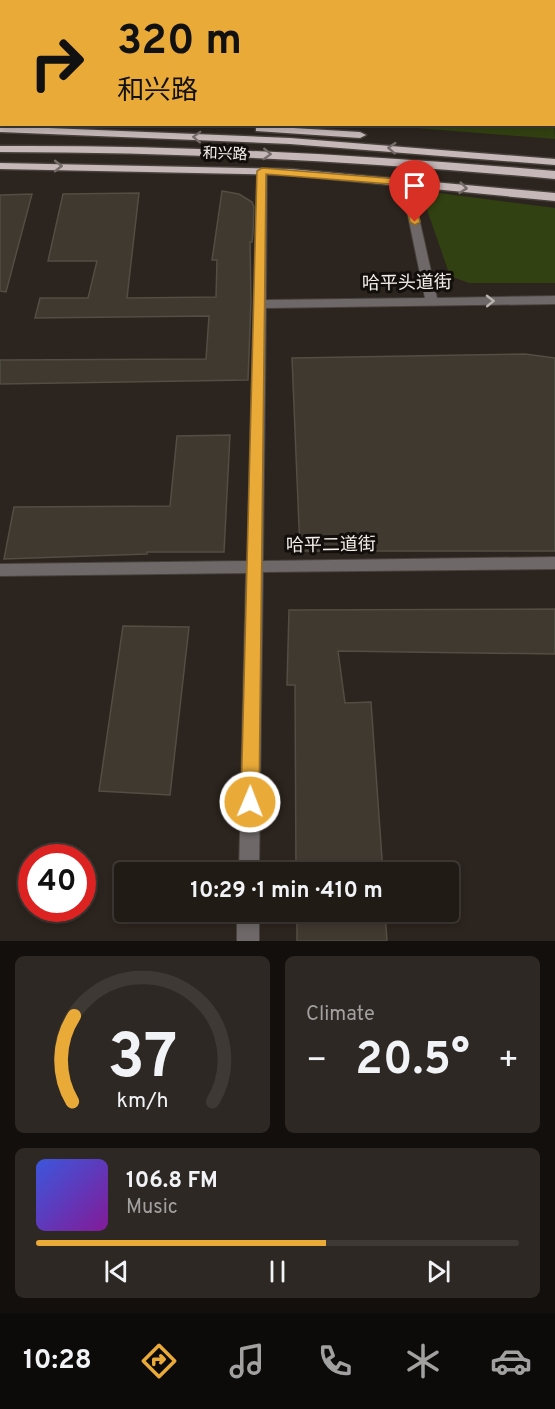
<!DOCTYPE html>
<html lang="en">
<head>
<meta charset="utf-8">
<style>
	body { margin:0; font-family:Overpass,"Noto Sans SC",sans-serif; background:#2d2823; color:#f1f3f6; height:100vh; display:flex; flex-direction:column; font-size:22px; white-space:nowrap }
	* { box-sizing:border-box; margin:0 }
	p { font-size:20px; color:#a2a1a1 }
	.icon { flex:none; width:33px; height:33px; fill:none; stroke:currentColor; stroke-width:2; stroke-linecap:round; stroke-linejoin:round }
	.map { position:relative; height:941px; overflow:hidden }
	.details { display:flex; flex-direction:column; gap:15px; padding:15px; background:#120f0c; flex:1 }
	.details>* { flex:none }
	.hud { position:absolute; left:0px; top:0px; width:555px; height:126px; box-shadow:0 3px 9px #0003,0 0 0 2px #3e3935; background:#eaaa38; color:#111; overflow:hidden }
	.speed { position:absolute; left:18px; top:844px; display:flex; gap:12px; font-size:30px; font-weight:700; text-align:center }
	.speed>* { display:grid; place-content:center; width:78px; height:78px; border-radius:50%; background:#211b16; box-shadow:0 3px 9px #0003,0 0 0 2px #3e3935; line-height:1 }
	.speed .limit { border:9px solid #d22; background:#fff; color:#111 }
	.pin { position:absolute; display:grid; place-items:center; width:51px; height:51px; color:#fff; margin:-62px -26px; border-radius:50% 50% 50% 0; rotate:-45deg; box-shadow:0 0 6px #0007 }
	.pin .icon { rotate:45deg }
	.me { position:absolute; width:66px; margin:-33px; rotate:1deg; stroke-linejoin:round; filter:drop-shadow(0 0 4px #0008) }
	.turn { display:flex; align-items:center; gap:21px; height:126px; padding:0 18px; font-size:27px }
	.turn .icon { width:78px; height:78px; stroke-width:2.5 }
	.turn b { display:block; font-size:42px; line-height:51px }
	.big { font-size:45px; font-weight:700; line-height:1.1 }
	.details .widget { flex:1; display:flex; flex-direction:column; justify-content:center; gap:9px; min-width:0; padding:0 21px; border-radius:9px; background:#2d2823 }
	.details .dial { align-items:center; gap:0 }
	.dial svg { height:156px; overflow:visible; fill:none; stroke:#3e3935; stroke-width:7; stroke-linecap:round; text-anchor:middle }
	.dial text { fill:#f1f3f6; stroke:none }
	.song { display:flex; align-items:center; gap:18px }
	.cover { width:72px; height:72px; border-radius:9px; background:linear-gradient(135deg,hsl(230 70% 55%),hsl(290 70% 35%)) }
	.played { height:6px; border-radius:3px; background:linear-gradient(90deg,#eaaa38 60%,#3e3935 60%) }
	.keys { display:flex; justify-content:space-around; direction:ltr }
	.heat { display:flex; justify-content:space-between; align-items:center; font-size:33px; direction:ltr }
	.details .tiles { flex:1; display:grid; gap:15px; grid-template-columns:1fr 1fr }
	.widget:last-child { grid-column:span 2 }
	.trip { position:absolute; left:114px; top:862px; width:345px; height:60px; border-radius:6px; background:#211b16; box-shadow:0 3px 9px #0003,0 0 0 2px #3e3935; font-weight:700; line-height:60px; text-align:center }
	.tabs { display:flex; height:96px; justify-content:space-around; align-items:center; background:#0d0b09; color:#a2a1a1 }
	.tabs .icon { width:42px; height:42px }
	.tabs .selected { color:#eaaa38 }
	.tabs b { font-size:27px; color:#f1f3f6 }
	.map>svg:first-child { display:block }
</style>
</head>
<body>
<div class="map">
<svg width="555" height="941" viewBox="0 0 555 941">
	<rect width="100%" height="100%" fill="#2c241e"/>
	<!-- green -->
	<g fill="#324111">
		<polygon points="554,121 555,139 378,125 554,124"/>
		<polygon points="439,193 555,208 555,283 469,283 450,276 424,201"/>
	</g>
	<!-- building -->
	<g fill="#3f3930" stroke="#534d43" stroke-width="1.5">
		<polygon points="222,191 239,194 252,202 254,207 253,233 252,242 250,242 251,301 248,380 0,384 0,360 206,359 209,316 35,318 40,298 88,298 97,261 48,261 63,194 139,193 127,298 216,297 217,260 212,260"/>
		<polygon points="32,194 6,292 0,291 0,195"/>
		<polygon points="525,354 555,358 555,551 300,551 292,358"/>
		<polygon points="230,435 224,552 147,552 147,554 4,559 14,507 170,506 177,436"/>
		<polygon points="555,609 555,654 338,651 345,703 371,702 383,873 296,873 295,685 287,685 289,610"/>
		<polygon points="123,626 189,627 170,795 99,791"/>
		<polygon points="297,912 385,912 387,941 297,941"/>
	</g>
	<g fill="none" stroke-linecap="round" stroke-linejoin="round">
		<!-- service casing -->
		<g stroke="#48413b" stroke-width="3">
			<rect id="service" x="143" y="0" width="6" height="2"/>
		</g>
		<!-- minor casing -->
		<g stroke="#48413b" stroke-width="2">
			<g id="minor">
				<rect x="276" y="0" width="8" height="2"/>
				<rect x="0" y="25" width="2" height="6"/>
			</g>
		</g>
		<!-- tertiary casing -->
		<g stroke="#48413b" stroke-width="2">
			<g id="tertiary">
				<polygon points="38,0 46,0 37,2"/>
				<polygon points="2,91 2,99 1,99 0,92"/>
				<polygon points="262,168 267,171 266,300 425,298 401,182 406,179 411,182 437,298 555,296 555,304 266,308 263,561 555,557 555,569 263,572 259,873 239,873 246,573 0,576 0,564 247,561 257,171"/>
				<rect x="237" y="912" width="22" height="29"/>
			</g>
		</g>
		<!-- trunk casing -->
		<g stroke="#48413b" stroke-width="3">
			<g id="trunk">
				<rect x="0" y="115" width="2" height="6"/>
				<rect x="554" y="118" width="1" height="6"/>
				<polygon points="0,126 290,138 555,159 555,165 290,144 0,132"/>
				<polygon points="260,126 360,132 366,135 360,138 256,131 256,127"/>
				<path d="M 0,146 C 186,145 370,155 555,171 L 555,179 C 370,162 186,152 0,152 Z"/>
				<polygon points="0,163 290,169 555,193 555,201 290,175 0,169"/>
			</g>
		</g>
		<!-- service -->
		<use href="#service" fill="#6e6868" fill-rule="evenodd"/>
		<!-- minor -->
		<use href="#minor" fill="#6e6868" fill-rule="evenodd"/>
		<!-- tertiary -->
		<use href="#tertiary" fill="#6e6868" fill-rule="evenodd"/>
		<!-- trunk -->
		<use href="#trunk" fill="#c6b8b8" fill-rule="evenodd"/>
	</g>
	<!-- one-way arrows -->
	<defs><path id="oneway-chevron" d="M-2-3.5L2.5 0L-2 3.5" fill="none" stroke-width="1.6" stroke-linecap="round" stroke-linejoin="round" transform="scale(1.5)"/></defs>
	<g stroke="#756c6a">
		<use href="#oneway-chevron" transform="translate(197 137) rotate(-178)"/>
		<use href="#oneway-chevron" transform="translate(392 148) rotate(-176)"/>
		<use href="#oneway-chevron" transform="translate(267 154) rotate(2)"/>
		<use href="#oneway-chevron" transform="translate(58 166)"/>
		<use href="#oneway-chevron" transform="translate(463 188) rotate(6)"/>
	</g>
	<use stroke="#b9b3b1" href="#oneway-chevron" transform="translate(490 301) rotate(-1)"/>
	<!-- route -->
	<polygon fill="#eaaa38" stroke="#986e24" stroke-width="1.5" points="262,168 410,180 420,222 415,225 410,222 402,185 266,174 259,802 257,808 250,810 244,808 241,802 257,171"/>
	<g text-anchor="middle" dominant-baseline="central" stroke-width="6" stroke-linejoin="round" paint-order="stroke">
		<!-- far-street labels -->
		<g font-size="15" fill="#f7f1ec" stroke="#120e0b">
			<text transform="translate(225 155) rotate(2)">和兴路</text>
		</g>
		<!-- street labels -->
		<g font-size="18" fill="#f7f1ec" stroke="#120e0b">
			<text transform="translate(407 284) rotate(-1)">哈平头道街</text>
			<text transform="translate(331 546) rotate(-1)">哈平二道街</text>
		</g>
	</g>
</svg>
<div class="speed"><div class="limit">40</div></div>
<div class="pin" style="left:415px;top:222px;background:#d93025"><svg class="icon" aria-label="arrive" viewBox="0 0 24 24"><path d="M6 21V4h12l-3 4 3 4H6"/></svg></div>
<svg class="me" style="left:250px;top:802px" viewBox="-20 -20 40 40"><circle r="17" fill="#eaaa38" stroke="#fff" stroke-width="3"/><path d="M0-11L8 9 0 5-8 9z" fill="#fff"/></svg>
<div class="trip">10:29 · 1 min · 410 m</div>
<div class="hud">
<div class="turn"><svg class="icon" aria-label="right" viewBox="0 0 24 24"><path d="M7 20v-9h11M14 6l5 5-5 5"/></svg><div><b>320 m</b>和兴路</div></div>
</div>
</div>
<section class="details">
<div class="tiles">
<div class="widget dial"><svg viewBox="0 0 100 80">
<path d="M14 69A42 42 0 1 1 86 69"/>
<path d="M14 69A42 42 0 0 1 15 25" stroke="#eaaa38"/>
<text x="50" y="56" font-size="32" font-weight="700">37</text>
<text x="50" y="72" font-size="11">km/h</text>
</svg></div>
<div class="widget"><p>Climate</p>
<div class="heat"><a>−</a><b class="big">20.5°</b><a>+</a></div>
</div>
<div class="widget">
<div class="song"><i class="cover"></i><div><b>106.8 FM</b><p>Music</p></div></div>
<div class="played"></div>
<div class="keys"><svg class="icon" aria-label="previous" viewBox="0 0 24 24"><path d="M18 5L8 12l10 7zM5 5v14"/></svg><svg class="icon" aria-label="pause" viewBox="0 0 24 24"><path d="M8 5v14M16 5v14"/></svg><svg class="icon" aria-label="next" viewBox="0 0 24 24"><path d="M6 5l10 7-10 7zM19 5v14"/></svg></div>
</div>
</div>
</section>
<nav class="tabs">
<b>10:28</b>
<svg class="icon selected" aria-label="directions" viewBox="0 0 24 24"><path d="M12 3l9 9-9 9-9-9zM9 14v-3h6M13 9l2 2-2 2"/></svg>
<svg class="icon" aria-label="music" viewBox="0 0 24 24"><path d="M9 18V5l10-2v13"/><circle cx="6" cy="18" r="3"/><circle cx="16" cy="16" r="3"/></svg>
<svg class="icon" aria-label="phone" viewBox="0 0 24 24"><path d="M5 4h4l2 5-3 2q2 4 5 5l2-3 5 2v4C11 20 4 13 5 4z"/></svg>
<svg class="icon" aria-label="climate" viewBox="0 0 24 24"><path d="M12 3v18M4 7l16 10M4 17L20 7"/></svg>
<svg class="icon" aria-label="car" viewBox="0 0 24 24"><path d="M5 17H2v-5l4-1 3-4h7l3 4 3 1v5h-3M9 17h6M6 11h13"/><circle cx="7" cy="17" r="2"/><circle cx="17" cy="17" r="2"/></svg>
</nav>
</body>
</html>
